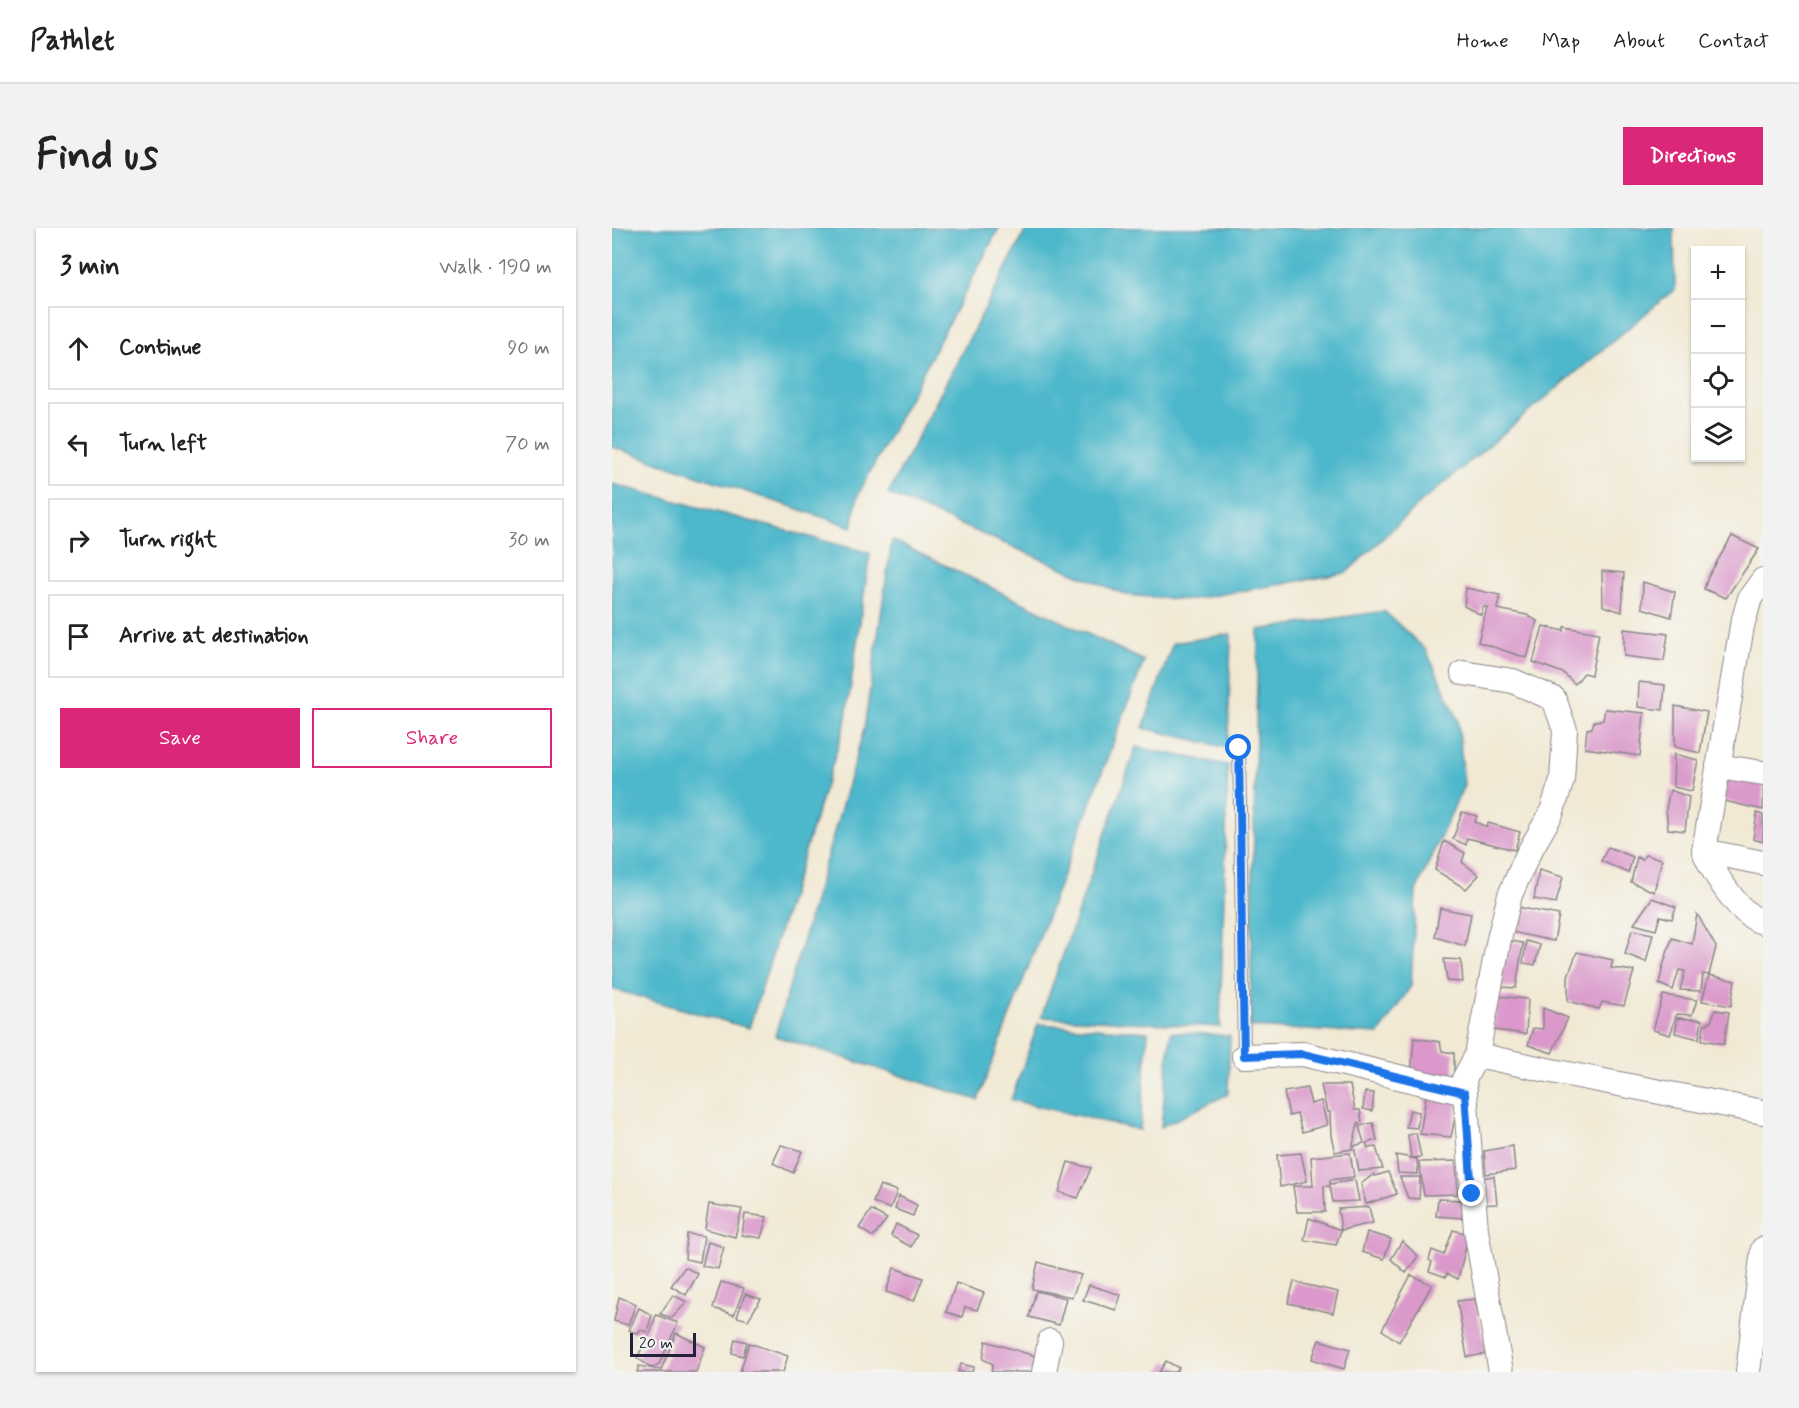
<!DOCTYPE html>
<meta charset="utf-8">
<style>
:root{--surface:#fff;--page:#f2f2f2;--text:#222;--muted:#767676;--line:#e0e0e0;--accent:#db2777}
body{margin:0;font-family:Mynerve,sans-serif;background:var(--page);color:var(--text)}
.controls{position:absolute;right:18px;top:18px;display:grid;overflow:hidden;border-radius:0px;box-shadow:0 2px 4px #0004}
.controls button{width:54px;height:54px;display:grid;place-items:center;padding:0;border:0;border-bottom:2px solid var(--line);background:var(--surface);color:var(--text);font:30px sans-serif}
.scale{position:absolute;left:18px;bottom:15px;width:66px;box-sizing:border-box;padding-left:6px;border:3px solid #22223b;border-top:0;font-size:16px;line-height:21px;white-space:nowrap;color:#22223b;-webkit-text-stroke:4px #f6f6f2;paint-order:stroke}
.stop{position:absolute;width:18px;height:18px;margin:-14px;border:4px solid #1a73e8;border-radius:50%;background:#fff}
.stop.end{background:#1a73e8;border-color:#fff;box-shadow:0 2px 6px #0008}
.list{margin:0;padding:0;list-style:none}
h2{display:flex;justify-content:space-between;align-items:center;height:78px;margin:0;padding:0 24px;font-size:26px}
h2 small{font-size:20px;font-weight:400;color:var(--muted)}
.list li{display:grid;grid-template-columns:39px 1fr auto;gap:18px;align-items:center;box-sizing:border-box;height:84px;margin:0 12px 12px;padding:0 12px;border:2px solid var(--line);border-radius:0px}
.list b{display:block;font-size:22px;white-space:nowrap}
.list em{font-size:20px;font-style:normal;color:var(--muted)}
.actions{display:flex;gap:12px;padding:18px 24px}
.actions a{flex:1;padding:14px 0;border:2px solid var(--accent);border-radius:0px;text-align:center;font-size:21px;color:var(--accent)}
.actions .main{background:var(--accent);color:#fff}
.icon{flex:none;width:33px;height:33px;fill:none;stroke:currentColor;stroke-width:2;stroke-linecap:round;stroke-linejoin:round}
.map{position:relative;flex:none;width:1151px;height:1144px;overflow:hidden;border-radius:0px}
header{display:flex;align-items:center;gap:36px;box-sizing:border-box;height:84px;padding:0 30px;background:var(--surface);border-bottom:2px solid var(--line)}
header strong{font-size:28px}
nav{display:flex;gap:33px;margin-inline-start:auto;font-size:21px}
.intro{display:flex;align-items:center;justify-content:space-between;box-sizing:border-box;height:144px;padding:0 36px}
h1{margin:0;font-size:42px}
.button{padding:15px 27px;border-radius:0px;background:var(--accent);color:#fff;font-size:21px;font-weight:700}
main{display:flex;gap:36px;padding:0 36px}
aside{flex:1;background:var(--surface);border-radius:0px;box-shadow:0 2px 4px #0004}
.map>svg:first-child{display:block}
</style>
<header>
<strong>Pathlet</strong>
<nav><a>Home</a><a>Map</a><a>About</a><a>Contact</a></nav>
</header>
<div class="intro"><h1>Find us</h1><a class="button">Directions</a></div>
<main>
<aside>
<h2>3 min<small>Walk · 190 m</small></h2>
<ul class="list">
<li><svg class="icon" aria-label="ahead" viewBox="0 0 24 24"><path d="M12 20V5M6 11l6-6 6 6"/></svg><div><b>Continue</b></div><em>90 m</em></li>
<li><svg class="icon" aria-label="left" viewBox="0 0 24 24"><path d="M17 20v-9H6M10 6l-5 5 5 5"/></svg><div><b>Turn left</b></div><em>70 m</em></li>
<li><svg class="icon" aria-label="right" viewBox="0 0 24 24"><path d="M7 20v-9h11M14 6l5 5-5 5"/></svg><div><b>Turn right</b></div><em>30 m</em></li>
<li><svg class="icon" aria-label="arrive" viewBox="0 0 24 24"><path d="M6 21V4h12l-3 4 3 4H6"/></svg><div><b>Arrive at destination</b></div></li>
</ul>
<div class="actions"><a class="main">Save</a><a>Share</a></div>
</aside>
<div class="map">
<svg width="1151" height="1144" viewBox="0 0 1151 1144">
<rect width="100%" height="100%" fill="#f6f6f2"/>
<filter id="ink" filterUnits="userSpaceOnUse"><feTurbulence type="fractalNoise" baseFrequency=".0167" numOctaves="2"/><feDisplacementMap in="SourceGraphic" scale="12" xChannelSelector="R" yChannelSelector="G"/><feConvolveMatrix kernelMatrix="1 2 1 2 8 2 1 2 1" color-interpolation-filters="sRGB"/></filter>
<filter id="wash" filterUnits="userSpaceOnUse"><feTurbulence type="fractalNoise" baseFrequency=".008" numOctaves="4" result="noise"/><feDisplacementMap in="SourceGraphic" scale="24" xChannelSelector="R" yChannelSelector="G"/><feGaussianBlur stdDeviation="1.35" result="paint"/><feColorMatrix in="noise" values="0 0 0 0 0 0 0 0 0 0 0 0 0 0 0 0 0 1.4 0 .05"/><feComposite in="paint" operator="in"/></filter>
<g filter="url(#wash)">
<rect width="100%" height="100%" fill="#f1e9d4"/>
<g fill="#4eb8cb" stroke="#386d83" stroke-width="1.5">
<polygon points="0,0 387,0 246,267 240,299 0,219"/>
<polygon points="415,0 1062,0 1063,61 806,277 734,345 576,372 514,367 276,266"/>
<polygon points="0,256 258,325 233,496 137,800 0,761"/>
<polygon points="280,312 532,433 366,872 163,808 252,501"/>
<polygon points="772,383 814,422 846,491 852,557 804,663 799,758 767,806 638,799 646,402"/>
<polygon points="619,406 616,520 531,500 561,415"/>
<polygon points="524,519 616,537 608,799 429,789"/>
<polygon points="426,796 536,804 528,902 399,872"/>
<polygon points="559,804 618,808 616,866 549,899"/>
</g>
<g id="blocks">
<g fill="#da99ca">
<polygon points="1120,308 1147,321 1114,370 1092,361 1096,349"/>
<polygon points="990,343 1012,345 1010,384 991,378"/>
<polygon points="1031,354 1063,364 1059,389 1030,380"/>
<polygon points="854,360 888,367 885,381 915,387 925,393 915,430 866,414 875,379 871,379 869,387 852,378"/>
<polygon points="931,398 952,403 952,399 987,405 979,447 972,445 963,456 951,445 921,434"/>
<polygon points="1012,401 1056,406 1052,433 1012,428"/>
<polygon points="1027,454 1053,457 1051,482 1026,479"/>
<polygon points="1063,478 1095,484 1088,525 1063,519"/>
<polygon points="993,481 1032,485 1028,528 973,520 975,501 980,500 982,493 991,492"/>
<polygon points="1062,526 1086,532 1080,563 1061,559"/>
<polygon points="1118,543 1151,550 1151,582 1108,572"/>
<polygon points="1058,562 1077,569 1073,603 1056,601 1054,580"/>
<polygon points="850,584 865,588 863,594 875,599 876,595 908,604 903,622 855,610 854,617 841,611"/>
<polygon points="1145,585 1151,587 1151,614 1141,611"/>
<polygon points="832,613 853,625 850,634 867,647 854,661 823,642"/>
<polygon points="996,619 1021,629 1016,645 989,633"/>
<polygon points="1033,627 1050,631 1042,664 1019,654 1025,629 1030,632"/>
<polygon points="927,642 951,649 944,675 922,671"/>
<polygon points="1040,670 1064,679 1060,691 1048,688 1044,702 1022,696"/>
<polygon points="905,679 947,687 942,713 899,704"/>
<polygon points="828,680 859,686 853,718 823,709"/>
<polygon points="1085,686 1104,719 1097,747 1091,746 1089,763 1068,762 1073,743 1067,742 1061,762 1047,756 1051,738 1060,710 1080,716"/>
<polygon points="1020,702 1041,706 1034,734 1013,726"/>
<polygon points="893,712 911,715 904,760 888,759"/>
<polygon points="914,713 928,717 923,737 911,735"/>
<polygon points="965,724 1001,732 999,740 1022,743 1012,778 990,774 987,781 956,773 956,748"/>
<polygon points="832,731 849,732 851,754 835,753"/>
<polygon points="1097,747 1123,753 1119,778 1090,773"/>
<polygon points="1051,767 1085,772 1080,787 1065,786 1058,807 1041,802"/>
<polygon points="884,768 916,771 914,806 882,802"/>
<polygon points="931,780 956,790 940,825 916,817 921,800 931,801"/>
<polygon points="1103,782 1117,784 1112,816 1090,812 1092,797 1099,794"/>
<polygon points="1066,790 1090,792 1087,811 1063,805"/>
<polygon points="802,810 828,814 830,823 842,825 842,856 799,846"/>
<polygon points="709,857 738,857 743,882 748,882 750,894 746,895 740,921 723,924 719,908 718,884 715,884"/>
<polygon points="695,860 699,876 709,873 715,897 690,904 685,886 677,888 672,864"/>
<polygon points="753,864 762,865 760,883 751,881"/>
<polygon points="814,868 847,871 839,909 808,906"/>
<polygon points="798,882 807,884 805,900 794,899"/>
<polygon points="761,895 765,912 754,915 756,920 764,919 771,941 747,943 742,918 752,915 747,898"/>
<polygon points="804,905 809,929 799,930 796,907"/>
<polygon points="169,917 190,923 181,945 161,935"/>
<polygon points="901,918 903,942 874,946 872,923"/>
<polygon points="689,925 695,953 668,959 665,927"/>
<polygon points="738,925 742,949 718,952 718,956 743,952 747,973 721,974 718,958 712,958 713,984 685,984 681,958 701,958 699,929"/>
<polygon points="784,927 805,931 806,946 786,945"/>
<polygon points="844,933 846,966 812,967 807,934"/>
<polygon points="456,934 479,940 466,970 447,964"/>
<polygon points="776,944 785,966 754,976 749,956 762,946 763,948"/>
<polygon points="882,948 885,976 863,977 862,951"/>
<polygon points="788,949 808,949 807,971 796,970"/>
<polygon points="268,957 285,963 278,981 261,974"/>
<polygon points="287,968 305,977 301,988 283,981"/>
<polygon points="826,971 850,972 850,990 824,988"/>
<polygon points="97,976 130,981 123,1009 93,1001"/>
<polygon points="757,979 761,995 729,1002 726,981"/>
<polygon points="259,982 275,991 261,1009 247,1000"/>
<polygon points="133,986 155,989 149,1010 130,1007"/>
<polygon points="697,990 729,1002 724,1017 692,1012"/>
<polygon points="284,996 305,1007 299,1019 279,1008"/>
<polygon points="841,1002 857,1006 846,1051 835,1045 834,1049 817,1043 820,1034 817,1032 820,1022 832,1027"/>
<polygon points="755,1004 779,1011 772,1031 750,1024"/>
<polygon points="75,1006 92,1008 88,1034 73,1031"/>
<polygon points="790,1013 806,1028 794,1045 779,1031"/>
<polygon points="96,1014 112,1019 106,1041 90,1038"/>
<polygon points="426,1034 469,1047 460,1069 420,1061"/>
<polygon points="73,1039 86,1046 74,1067 59,1058"/>
<polygon points="282,1040 311,1050 302,1073 274,1064"/>
<polygon points="799,1047 820,1057 787,1114 770,1102"/>
<polygon points="109,1054 132,1060 122,1087 101,1080"/>
<polygon points="682,1054 726,1064 721,1085 676,1075"/>
<polygon points="344,1055 372,1065 365,1082 353,1079 350,1089 334,1084"/>
<polygon points="477,1057 509,1067 504,1082 471,1072"/>
<polygon points="424,1063 454,1070 447,1097 417,1089"/>
<polygon points="133,1066 149,1071 136,1092 125,1089"/>
<polygon points="61,1067 75,1074 60,1090 48,1086"/>
<polygon points="7,1069 24,1076 16,1097 2,1093"/>
<polygon points="863,1071 875,1126 855,1129 845,1073"/>
<polygon points="27,1080 40,1087 35,1104 28,1102 26,1106 17,1102"/>
<polygon points="44,1087 66,1095 47,1136 40,1140 25,1130 39,1103"/>
<polygon points="64,1105 93,1119 84,1144 25,1144 27,1138 49,1142"/>
<polygon points="123,1111 135,1114 131,1128 120,1125"/>
<polygon points="707,1112 738,1121 732,1141 700,1131"/>
<polygon points="374,1113 426,1129 423,1144 379,1144 381,1136 371,1131"/>
<polygon points="137,1115 176,1128 171,1144 128,1144"/>
<polygon points="554,1133 567,1140 564,1144 547,1144"/>
<polygon points="349,1136 362,1139 360,1144 346,1144"/>
</g>
</g>
</g>
<g filter="url(#ink)">
<use href="#blocks" fill-opacity="0" stroke="#8a8688" stroke-width="1.5"/>
<g fill="none" stroke-linecap="round" stroke-linejoin="round">
<g stroke="#8a8688" stroke-width="14">
<polyline id="lane" points="627,520 632,828"/>
</g>
<g stroke="#8a8688" stroke-width="26">
<g id="street">
<path d="M1151,352L1138,370L1130,398L1092,623C1101,644 1128,689 1151,694"/>
<polyline points="851,445 901,453 942,471 953,502 950,552 939,586 916,626 898,667 887,711 865,827 852,851 864,1002 889,1144"/>
<polyline points="1106,538 1151,545"/>
<polyline points="1092,623 1151,635"/>
<polyline points="865,827 935,842 1151,884"/>
<polyline points="632,828 691,826 853,865"/>
<polyline points="432,1144 438,1113"/>
<polyline points="1136,1144 1151,1021"/>
</g>
</g>
<use href="#lane" stroke="#fff" stroke-width="12"/>
<use href="#street" stroke="#fff" stroke-width="24"/>
</g>
</g>
<g fill="none" stroke-linecap="round" stroke-linejoin="round" filter="url(#ink)">
<polyline stroke="#1a73e8" stroke-width="8" points="627,520 632,828 691,826 853,865 860,966"/>
</g>
</svg>
<div class="controls">
<button>+</button>
<button>−</button>
<button><svg class="icon" aria-label="locate" viewBox="0 0 24 24"><circle cx="12" cy="12" r="6"/><path d="M12 2v4M12 18v4M2 12h4M18 12h4"/></svg></button>
<button><svg class="icon" aria-label="layers" viewBox="0 0 24 24"><path d="M12 4l9 5-9 5-9-5zM3 14l9 5 9-5"/></svg></button>
</div>
<div class="scale">20 m</div>
<div class="stop" style="left:627px;top:520px"></div>
<div class="stop end" style="left:860px;top:966px"></div>
</div>
</main>
